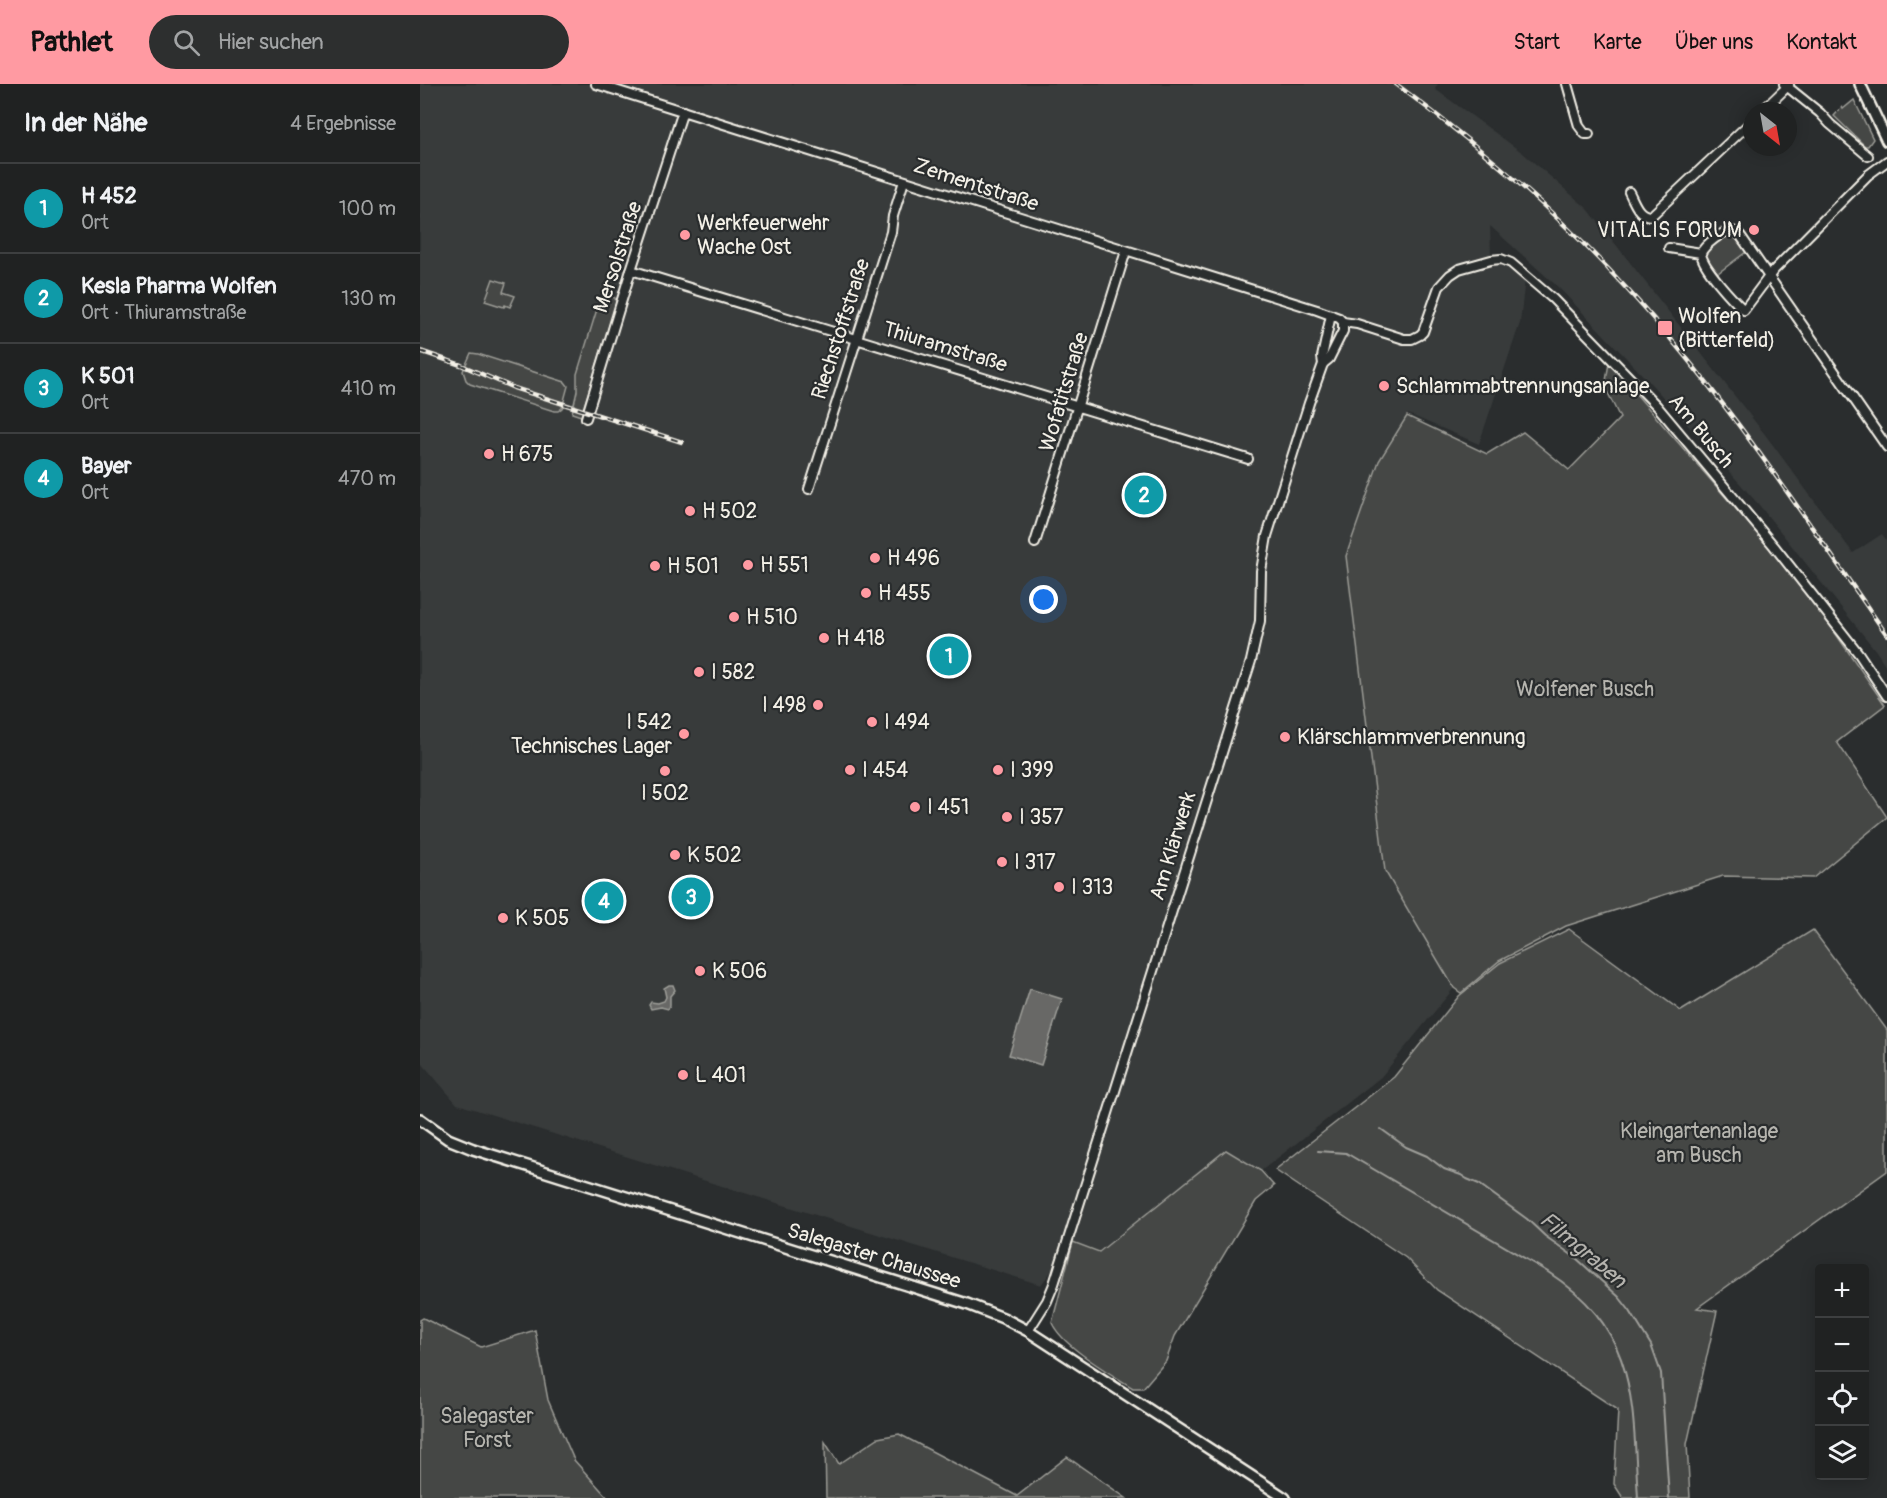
<!DOCTYPE html>
<html lang="de">
<meta charset="utf-8">
<style>
:root{--surface:#202222;--page:#2d2f2f;--text:#f1f3f6;--muted:#a2a4a5;--line:#3d3f40;--accent:#ff9aa2}
body{margin:0;font-family:Pangolin,sans-serif;background:var(--page);color:var(--text)}
.controls{position:absolute;right:18px;bottom:18px;display:grid;overflow:hidden;border-radius:6px;box-shadow:0 3px 15px #0003}
.controls button{width:54px;height:54px;display:grid;place-items:center;padding:0;border:0;border-bottom:2px solid var(--line);background:var(--surface);color:var(--text);font:30px sans-serif}
.compass{position:absolute;left:1323px;top:18px;width:54px;height:54px;border-radius:50%;background:var(--surface);box-shadow:0 3px 15px #0003;rotate:149deg}
.you{position:absolute;left:624px;top:516px;width:21px;height:21px;margin:-15px;border:4px solid #fff;border-radius:50%;background:#1a73e8;box-shadow:0 0 0 9px #1a73e833}
.badge{display:grid;place-items:center;width:39px;height:39px;border-radius:50%;background:var(--accent);color:#fff;font-size:20px;font-weight:700}
.pin{position:absolute;translate:-50% -50%;border:3px solid #fff;box-shadow:0 2px 6px #0006}
.list{margin:0;padding:0;list-style:none}
h2{display:flex;justify-content:space-between;align-items:center;height:78px;margin:0;padding:0 24px;font-size:26px}
h2 small{font-size:20px;font-weight:400;color:var(--muted)}
.list li{display:grid;grid-template-columns:39px 1fr auto;gap:18px;align-items:center;box-sizing:border-box;height:90px;padding:0 24px;border-top:2px solid var(--line)}
.list b{display:block;font-size:22px;white-space:nowrap}
.list p{margin:0;font-size:20px;white-space:nowrap;color:var(--muted)}
.list em{font-size:20px;font-style:normal;color:var(--muted)}
.icon{flex:none;width:33px;height:33px;fill:none;stroke:currentColor;stroke-width:2;stroke-linecap:round;stroke-linejoin:round}
.map{position:relative;flex:none;width:1467px;height:1414px;overflow:hidden}
header{display:flex;align-items:center;gap:36px;box-sizing:border-box;height:84px;padding:0 30px;background:var(--accent);color:#111}
header strong{font-size:28px}
nav{display:flex;gap:33px;margin-inline-start:auto;font-size:21px}
.search{width:420px;height:54px;background:var(--page);display:flex;align-items:center;gap:15px;box-sizing:border-box;padding:0 21px;border-radius:33px;color:var(--muted);font-size:22px}
main{display:flex}
aside{flex:1;background:var(--surface)}
.map>svg:first-child{display:block}
</style>
<header>
<strong>Pathlet</strong>
<div class="search"><svg class="icon" aria-label="search" viewBox="0 0 24 24"><circle cx="10" cy="10" r="6"/><path d="M15 15l6 6"/></svg>Hier suchen</div>
<nav><a>Start</a><a>Karte</a><a>Über uns</a><a>Kontakt</a></nav>
</header>
<main>
<aside>
<h2>In der Nähe<small>4 Ergebnisse</small></h2>
<ul class="list">
<li><span class="badge" style="background:#0f9aa8">1</span><div><b>H 452</b><p>Ort</p></div><em>100 m</em></li>
<li><span class="badge" style="background:#0f9aa8">2</span><div><b>Kesla Pharma Wolfen</b><p>Ort · Thiuramstraße</p></div><em>130 m</em></li>
<li><span class="badge" style="background:#0f9aa8">3</span><div><b>K 501</b><p>Ort</p></div><em>410 m</em></li>
<li><span class="badge" style="background:#0f9aa8">4</span><div><b>Bayer</b><p>Ort</p></div><em>470 m</em></li>
</ul>
</aside>
<div class="map">
<svg width="1467" height="1414" viewBox="0 0 1467 1414">
<rect width="100%" height="100%" fill="#2a2d2e"/>
<filter id="ink" filterUnits="userSpaceOnUse"><feTurbulence type="fractalNoise" baseFrequency=".0167" numOctaves="2"/><feDisplacementMap in="SourceGraphic" scale="12" xChannelSelector="R" yChannelSelector="G"/><feConvolveMatrix kernelMatrix="1 2 1 2 8 2 1 2 1" color-interpolation-filters="sRGB"/></filter>
<g filter="url(#ink)">
<polygon fill="#373a3a" points="0,0 1018,0 1015,5 1103,69 1168,125 1347,353 1433,469 1462,450 1467,457 1467,584 1456,567 1339,421 1232,301 1139,204 1070,142 1071,169 1083,171 1106,186 1100,239 1059,360 988,330 959,377 956,386 965,787 1034,904 961,993 841,1087 806,1066 678,1168 653,1158 621,1201 37,1020 0,977"/>
<g fill="#444645" stroke="#9c9c96" stroke-width="1.5">
<polygon points="1434,16 1453,55 1448,62 1445,62 1414,32 1422,23 1423,25"/>
<polygon points="1308,151 1315,153 1326,168 1298,189 1286,174 1287,167"/>
<polygon points="73,195 86,199 83,208 95,212 90,223 85,221 84,223 65,217"/>
<polygon points="185,210 195,214 196,219 161,332 152,329 157,307 157,290 181,212"/>
<polygon points="51,269 58,270 145,298 148,302 142,324 138,327 134,327 50,300 46,296 43,287"/>
<polygon points="1189,279 1382,501 1465,621 1417,658 1467,733 1393,794 1303,792 1146,842 1079,877 1041,909 1034,904 965,787 926,472 959,377 987,332 1067,370 1103,348 1149,386 1200,334 1185,303"/>
<polygon points="1149,845 1261,927 1393,846 1467,946 1467,1087 1277,1224 1297,1227 1267,1360 1270,1414 1203,1414 1194,1400 1198,1326 1017,1206 986,1174 855,1086 974,993 1039,912 1080,879"/>
<path d="M806,1066L841,1087L854,1102L836,1117L755,1252L746,1277L723,1304H713C690,1289 643,1263 632,1239L653,1158L679,1168Z"/>
<polygon points="3,1234 61,1263 115,1246 128,1316 154,1376 188,1414 0,1414 0,1236"/>
<polygon points="479,1350 597,1412 647,1373 706,1414 406,1414 405,1358 419,1380 458,1354"/>
</g>
<g fill="#676866" stroke="#9f9f9a" stroke-width="1.5">
<polygon points="249,901 253,901 255,906 250,912 250,922 248,925 241,923 231,925 229,921 231,918 238,919 244,917 246,913 244,904"/>
<polygon points="610,905 642,915 621,981 589,971"/>
</g>
<g fill="none" stroke-linecap="round" stroke-linejoin="round">
<g stroke="#9f9f9a" stroke-width="2">
<polyline points="961,1045 986,1063 1007,1072 1024,1085 1041,1091 1047,1095 1059,1100 1107,1135 1125,1152 1156,1174 1199,1213 1210,1227 1231,1261 1241,1289 1249,1414"/>
<path d="M898,1067L926,1069L1128,1188C1219,1247 1212,1318 1218,1414"/>
</g>
<g stroke="#f4f1e8" stroke-width="12">
<g id="minor">
<polyline points="176,0 897,226 919,234 923,238 937,240 984,255 992,255 1000,251 1003,248 1019,203 1030,191 1039,185 1071,176 1081,175 1091,179 1133,215 1237,322 1354,462 1439,570 1467,612"/>
<polyline points="1147,0 1159,42 1165,50 1169,50"/>
<polyline points="1364,0 1400,29 1410,40 1448,72"/>
<polyline points="1342,27 1369,1"/>
<path d="M1209,108C1215,119 1218,132 1231,132L1332,37"/>
<path d="M1249,164L1281,169C1282,183 1313,216 1324,226L1353,187L1448,91L1467,77"/>
<path d="M1281,169C1284,162 1302,147 1310,147C1315,147 1316,148 1320,151L1467,363"/>
<polyline points="211,186 828,375"/>
<polyline points="903,280 902,273 911,231"/>
<polyline points="166,334 211,186 263,27"/>
<polyline points="389,405 471,148 473,132 484,97"/>
<polyline points="615,459 706,167"/>
<polyline points="608,1247 627,1217 634,1200 831,577 840,537 841,487 847,452 889,319 903,280 909,275 923,247 923,238"/>
</g>
</g>
<g stroke="#f4f1e8" stroke-width="14">
<g id="major">
<polyline points="1440,0 1467,57"/>
<polyline points="0,1035 28,1055 53,1065 547,1220 583,1234 608,1247 865,1414"/>
</g>
</g>
<use href="#minor" stroke="#2a2d2e" stroke-width="8"/>
<use href="#major" stroke="#2a2d2e" stroke-width="9"/>
<g stroke="#f4f1e8" stroke-width="4.5">
<g id="rail">
<path d="M976,0C1058,61 1137,128 1206,204C1304,310 1384,433 1467,551"/>
<polyline points="0,267 41,281 94,304 262,358"/>
</g>
</g>
<use href="#rail" stroke="#2a2d2e" stroke-width="2" stroke-dasharray="7" stroke-linecap="butt"/>
</g>
</g>
<g fill="#ff9aa2" stroke="#2a2d2e" stroke-width="2">
<circle cx="1334" cy="146" r="6"/>
<circle cx="265" cy="151" r="6"/>
<rect x="1237" y="236" width="16" height="16" rx="3"/>
<circle cx="964" cy="302" r="6"/>
<circle cx="69" cy="370" r="6"/>
<circle cx="270" cy="427" r="6"/>
<circle cx="455" cy="474" r="6"/>
<circle cx="328" cy="481" r="6"/>
<circle cx="235" cy="482" r="6"/>
<circle cx="446" cy="509" r="6"/>
<circle cx="314" cy="533" r="6"/>
<circle cx="404" cy="554" r="6"/>
<circle cx="279" cy="588" r="6"/>
<circle cx="398" cy="621" r="6"/>
<circle cx="452" cy="638" r="6"/>
<circle cx="264" cy="650" r="6"/>
<circle cx="865" cy="653" r="6"/>
<circle cx="430" cy="686" r="6"/>
<circle cx="578" cy="686" r="6"/>
<circle cx="245" cy="687" r="6"/>
<circle cx="495" cy="723" r="6"/>
<circle cx="587" cy="733" r="6"/>
<circle cx="255" cy="771" r="6"/>
<circle cx="582" cy="778" r="6"/>
<circle cx="639" cy="803" r="6"/>
<circle cx="83" cy="834" r="6"/>
<circle cx="280" cy="887" r="6"/>
<circle cx="263" cy="991" r="6"/>
</g>
<g text-anchor="middle" dominant-baseline="central" stroke-width="4.5" stroke-linejoin="round" paint-order="stroke">
<g font-size="21" fill="#f4f1e8" stroke="#2a2d2e">
<text transform="translate(556 101) rotate(18)">Zementstraße</text>
<text transform="translate(198 173) rotate(-72)">Mersolstraße</text>
<text transform="translate(421 245) rotate(-72)">Riechstoffstraße</text>
<text transform="translate(525 263) rotate(17)">Thiuramstraße</text>
<text transform="translate(644 308) rotate(-73)">Wofatitstraße</text>
<text transform="translate(1281 347) rotate(50)">Am Busch</text>
<text transform="translate(753 762) rotate(-73)">Am Klärwerk</text>
<text transform="translate(454 1172) rotate(17)">Salegaster Chaussee</text>
</g>
<g font-size="21" fill="#f4f1e8" stroke="#2a2d2e" text-anchor="start">
<text x="277" y="139">Werkfeuerwehr<tspan x="277" dy="24">Wache Ost</tspan></text>
<text x="1322" y="146" text-anchor="end">VITALIS FORUM</text>
<text x="1258" y="232">Wolfen<tspan x="1258" dy="24">(Bitterfeld)</tspan></text>
<text x="976" y="302">Schlammabtrennungsanlage</text>
<text x="81" y="370">H 675</text>
<text x="282" y="427">H 502</text>
<text x="467" y="474">H 496</text>
<text x="340" y="481">H 551</text>
<text x="247" y="482">H 501</text>
<text x="458" y="509">H 455</text>
<text x="326" y="533">H 510</text>
<text x="416" y="554">H 418</text>
<text x="291" y="588">I 582</text>
<text x="386" y="621" text-anchor="end">I 498</text>
<text x="252" y="638" text-anchor="end">I 542<tspan x="252" dy="24">Technisches Lager</tspan></text>
<text x="464" y="638">I 494</text>
<text x="877" y="653">Klärschlammverbrennung</text>
<text x="442" y="686">I 454</text>
<text x="590" y="686">I 399</text>
<text x="245" y="709" text-anchor="middle">I 502</text>
<text x="507" y="723">I 451</text>
<text x="599" y="733">I 357</text>
<text x="267" y="771">K 502</text>
<text x="594" y="778">I 317</text>
<text x="651" y="803">I 313</text>
<text x="95" y="834">K 505</text>
<text x="292" y="887">K 506</text>
<text x="275" y="991">L 401</text>
</g>
<g font-size="21" fill="#b6b5af" stroke="#2a2d2e">
<text x="1165" y="605">Wolfener Busch</text>
<text x="1279" y="1047">Kleingartenanlage<tspan x="1279" dy="24">am Busch</tspan></text>
<text x="67" y="1332">Salegaster<tspan x="67" dy="24">Forst</tspan></text>
</g>
<g font-size="22" font-style="italic" fill="#b5b3ae" stroke="#2a2d2e">
<text transform="translate(1163 1166) rotate(40)">Filmgraben</text>
</g>
</g>
</svg>
<div class="controls">
<button>+</button>
<button>−</button>
<button><svg class="icon" aria-label="locate" viewBox="0 0 24 24"><circle cx="12" cy="12" r="6"/><path d="M12 2v4M12 18v4M2 12h4M18 12h4"/></svg></button>
<button><svg class="icon" aria-label="layers" viewBox="0 0 24 24"><path d="M12 4l9 5-9 5-9-5zM3 14l9 5 9-5"/></svg></button>
</div>
<svg class="compass" viewBox="-18 -18 36 36"><path d="M0-13l5 13h-10z" fill="#e53935"/><path d="M0 13l5-13h-10z" fill="#a2a4a5"/></svg>
<div class="you"></div>
<div class="pin badge" style="left:529px;top:572px;background:#0f9aa8">1</div>
<div class="pin badge" style="left:724px;top:411px;background:#0f9aa8">2</div>
<div class="pin badge" style="left:271px;top:813px;background:#0f9aa8">3</div>
<div class="pin badge" style="left:184px;top:817px;background:#0f9aa8">4</div>
</div>
</main>
